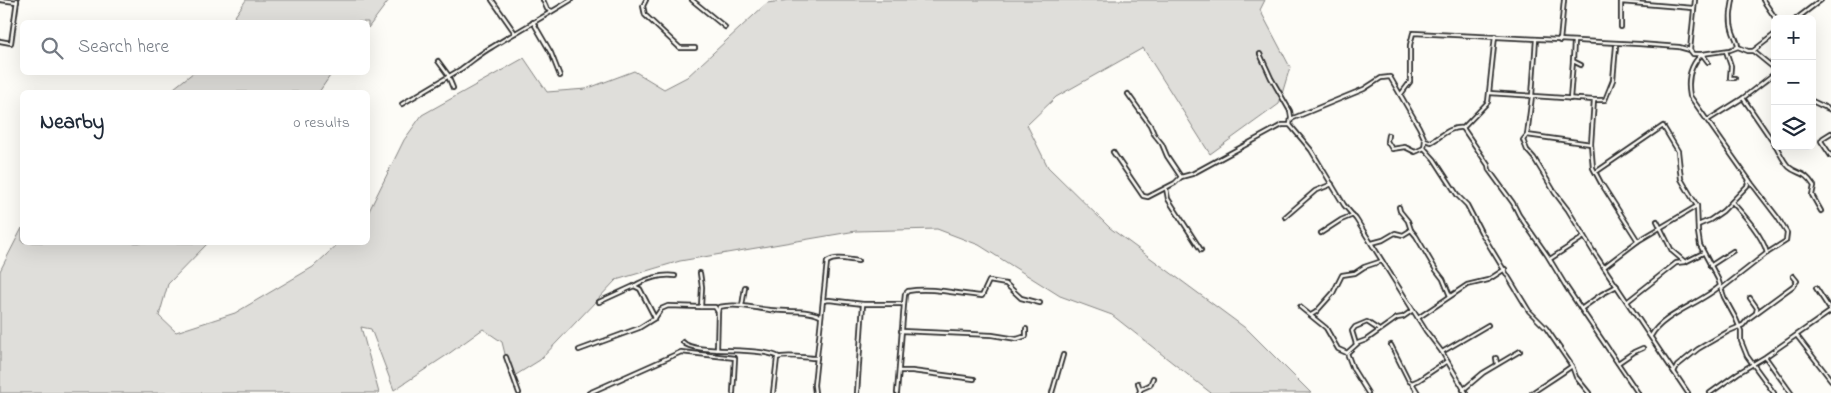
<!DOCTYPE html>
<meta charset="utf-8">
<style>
:root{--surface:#fff;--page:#f2f2f3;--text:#1f2937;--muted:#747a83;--line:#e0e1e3}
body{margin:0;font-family:"Indie Flower",sans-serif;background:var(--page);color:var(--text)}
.controls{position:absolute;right:15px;top:15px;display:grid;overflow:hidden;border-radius:8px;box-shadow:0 5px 20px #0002}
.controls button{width:45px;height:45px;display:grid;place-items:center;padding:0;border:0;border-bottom:1px solid var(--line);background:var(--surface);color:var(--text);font:25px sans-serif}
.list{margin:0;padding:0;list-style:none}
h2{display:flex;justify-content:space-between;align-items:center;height:65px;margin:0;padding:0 20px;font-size:21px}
h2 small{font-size:16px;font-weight:400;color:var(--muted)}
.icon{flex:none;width:28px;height:28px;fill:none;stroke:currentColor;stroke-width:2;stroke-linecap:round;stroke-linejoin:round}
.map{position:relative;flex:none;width:1831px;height:393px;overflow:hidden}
.search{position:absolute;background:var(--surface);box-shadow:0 5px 20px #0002;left:20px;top:20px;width:350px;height:55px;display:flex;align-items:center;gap:12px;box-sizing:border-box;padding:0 18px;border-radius:8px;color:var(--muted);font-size:19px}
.panel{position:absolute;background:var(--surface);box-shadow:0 5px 20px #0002;left:20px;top:90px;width:350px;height:155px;border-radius:8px}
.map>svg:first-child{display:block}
</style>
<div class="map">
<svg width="1831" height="393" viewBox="0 0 1831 393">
<rect width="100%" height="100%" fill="#fdfcf7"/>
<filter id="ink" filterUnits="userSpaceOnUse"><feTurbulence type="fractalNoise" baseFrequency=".02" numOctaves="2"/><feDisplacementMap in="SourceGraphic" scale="10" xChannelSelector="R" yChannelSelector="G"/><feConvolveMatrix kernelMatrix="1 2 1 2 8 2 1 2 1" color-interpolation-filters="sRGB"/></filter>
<g filter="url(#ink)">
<g fill="#dfdeda" stroke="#858482">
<polygon points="246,0 389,0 368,28 368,22 231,22"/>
<polygon points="789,0 1265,0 1260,10 1290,67 1279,104 1210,154 1143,48 1056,97 1027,125 1048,167 1110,228 1248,330 1311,393 1211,393 1112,315 1060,296 979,245 937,229 856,231 680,261 616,280 540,360 511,378 502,342 483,329 447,355 394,390 371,329 361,327 379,393 0,393 0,271 22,228 22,242 208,243 168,284 159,316 176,332 235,313 313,267 339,243 368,242 368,213 404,140 422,115 524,58 547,92 586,89 634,71 664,89 687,77 767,3"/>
<polygon points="194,72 332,72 332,73 319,92 169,92"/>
</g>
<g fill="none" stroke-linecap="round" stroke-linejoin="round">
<g stroke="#2b2b2b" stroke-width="6">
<g id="street">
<polyline points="0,0 17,2"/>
<polyline points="492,0 515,33"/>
<polyline points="543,0 547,9 552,11"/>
<polyline points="646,0 643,6 645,15 680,48 695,48"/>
<polyline points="692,0 725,27"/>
<path d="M1733,0C1731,11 1729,21 1733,32C1735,38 1738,41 1738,47"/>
<polyline points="1763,0 1776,19"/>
<polyline points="1796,19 1821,0"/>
<polyline points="533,22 551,53 560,76"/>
<polyline points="1621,27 1621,2 1693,8"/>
<polyline points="1536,39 1532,96 1527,135 1591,144 1527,135 1523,140 1527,150 1534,158 1555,193 1568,210 1593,251 1688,393"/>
<polyline points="0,41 11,43 17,0"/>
<polyline points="1560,41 1564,0"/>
<polyline points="1574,41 1573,61 1581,65"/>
<polyline points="1690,50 1695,0"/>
<polyline points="1726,51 1731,66 1730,78 1735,78"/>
<polyline points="1753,51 1775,34"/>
<polyline points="1260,54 1271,78 1290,111 1291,117 1290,125 1311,150 1344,205 1356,219 1426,331 1442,352 1466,393"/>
<polyline points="438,61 449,76"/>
<polyline points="1708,62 1702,54 1730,50 1738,47 1748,51 1753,51 1775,69"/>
<polyline points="448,76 453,88"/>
<polyline points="1489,93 1594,100 1591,144 1593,168 1601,183 1638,241 1604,267"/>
<polyline points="1128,94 1150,125 1154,134 1162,144 1167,156 1181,177"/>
<path d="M1401,94L1410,82V45L1413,33L1639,44L1679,47L1690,50L1693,54H1702C1690,65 1687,80 1690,96L1752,184L1778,218L1787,233L1786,241L1767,253L1721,289"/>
<polyline points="1743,98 1775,145"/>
<polyline points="1570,99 1573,61"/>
<polyline points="1594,100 1605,100 1613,80 1616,46"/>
<polyline points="1812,101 1831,110"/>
<path d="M402,104C422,92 441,81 461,69C471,62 481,53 492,47C518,31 545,16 571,0"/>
<polyline points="1291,119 1364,89 1381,78 1390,77 1419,127 1425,140 1424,148 1434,159 1458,196 1467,205 1481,232 1529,311 1546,328 1572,366 1576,377 1589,393"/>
<polyline points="1708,120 1743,98 1775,73"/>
<polyline points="1463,128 1488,165 1489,170 1513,203 1519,215 1547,255 1567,288 1638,393"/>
<polyline points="1831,133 1823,138 1821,141 1831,156"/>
<polyline points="1388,135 1387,141 1392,149 1405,147 1415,152 1424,148"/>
<path d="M1425,140L1431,142C1441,137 1450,126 1463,128L1488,102L1495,36"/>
<path d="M1776,146C1780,153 1783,161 1789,167C1798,175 1804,170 1814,186L1812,195L1821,211"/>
<polyline points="1113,152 1143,196 1148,197 1175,183 1181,177 1192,174 1282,125 1290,125"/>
<polyline points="1596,172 1663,126 1678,151 1681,179 1697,206 1698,232 1700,245 1718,279 1724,297 1736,319 1741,331 1741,341 1747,356 1774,393"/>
<polyline points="1166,188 1168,199 1201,250"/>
<path d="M1732,202C1745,216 1762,235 1767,253"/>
<polyline points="1399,207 1400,211 1408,221 1411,230 1416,236 1436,270 1443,279 1450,296"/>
<polyline points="1285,217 1315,191 1332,184"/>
<polyline points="1657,221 1672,251 1685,262"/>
<polyline points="1698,225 1710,220 1723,211 1747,186 1749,180"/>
<polyline points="1321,233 1341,220 1353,215"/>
<polyline points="1638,241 1697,206"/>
<polyline points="1372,243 1383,240 1395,233 1403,235 1411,230"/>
<polyline points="1550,259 1584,237"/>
<polyline points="1710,266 1733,251"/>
<polyline points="700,273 702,287 701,307 715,307 718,312"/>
<path d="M634,286C645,279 662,274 675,276"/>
<polyline points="1816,288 1831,311"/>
<polyline points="1750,298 1757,308 1756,313"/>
<polyline points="823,301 829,300 863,304 904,304"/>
<polyline points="1628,301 1676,263 1685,262 1703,253"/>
<polyline points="599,302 634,286 640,289 655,318"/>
<polyline points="742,306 745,287"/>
<polyline points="1300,307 1326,328 1338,349 1347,353 1353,369 1368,393"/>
<polyline points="1581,309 1602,294 1617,286"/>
<polyline points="1311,315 1316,312 1333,293 1342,275 1355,273 1364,267 1382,261"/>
<polyline points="1418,318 1467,285 1488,280 1505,269"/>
<polyline points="901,331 992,335 1017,339 1026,336 1026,329"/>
<path d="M1651,336C1662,315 1701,303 1720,286"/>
<polyline points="1797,336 1831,380"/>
<path d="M683,342C694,355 760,346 779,357"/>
<polyline points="1356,344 1352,331 1355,327 1367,322 1379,330"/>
<polyline points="1391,345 1409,381 1412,383 1418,393"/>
<polyline points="579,350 639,328 655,318 661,309 668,306 701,307"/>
<path d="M717,350L718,312L719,307C737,303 753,308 770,310C786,312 806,309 820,316"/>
<polyline points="1442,352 1488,325"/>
<polyline points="1347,353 1358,343 1366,340 1397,318 1403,317 1413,310"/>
<polyline points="506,357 519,393"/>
<polyline points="1496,358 1497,364"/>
<polyline points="1766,358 1791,393"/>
<polyline points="1618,363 1634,352 1643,348"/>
<polyline points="899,371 912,371 974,379"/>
<polyline points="1674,372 1677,366 1698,349 1729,331 1743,325 1748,319 1793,286 1797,281 1793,276"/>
<polyline points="1138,383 1140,390"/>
<polyline points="1412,383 1419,380 1447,361"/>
<polyline points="1463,390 1483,373 1520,351"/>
<polyline points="589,393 681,352 735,358 733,393"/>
<path d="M773,393L777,358C786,354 805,358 817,358"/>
<path d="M815,393L814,385L827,262C836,256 848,260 858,261"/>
<polyline points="857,393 863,304"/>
<path d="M897,393L904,304L905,294L908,291C932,287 957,294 982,296L989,281L1006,284L1021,298L1040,303"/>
<polyline points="1052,393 1063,355"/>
<polyline points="1139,393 1141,389 1150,385 1153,378"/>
<path d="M1532,393C1545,384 1558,376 1572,366"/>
<polyline points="1710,393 1738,373 1765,357 1831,311"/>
</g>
</g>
<use href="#street" stroke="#fdfcf7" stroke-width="2.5"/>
</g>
</g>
</svg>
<div class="controls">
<button>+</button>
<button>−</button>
<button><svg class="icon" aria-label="layers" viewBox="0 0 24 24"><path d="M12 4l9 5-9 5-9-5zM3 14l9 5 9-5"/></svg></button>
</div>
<div class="search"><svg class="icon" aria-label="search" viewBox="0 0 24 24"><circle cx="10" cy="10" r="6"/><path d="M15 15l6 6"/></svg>Search here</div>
<section class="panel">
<h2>Nearby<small>0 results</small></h2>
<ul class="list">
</ul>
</section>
</div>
